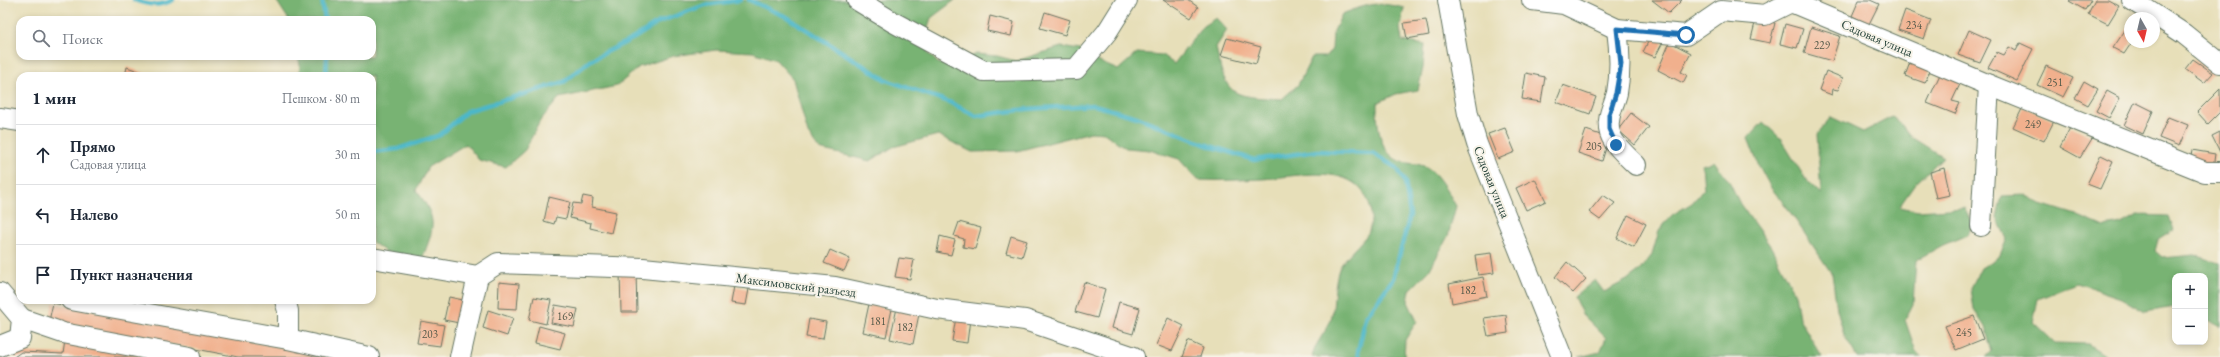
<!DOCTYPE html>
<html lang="ru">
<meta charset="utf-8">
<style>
:root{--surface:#fff;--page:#f2f2f3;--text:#1f2937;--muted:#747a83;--line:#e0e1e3}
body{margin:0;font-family:"EB Garamond",serif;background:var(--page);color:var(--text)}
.controls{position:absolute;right:12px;bottom:12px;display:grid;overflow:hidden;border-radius:8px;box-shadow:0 2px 6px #0003}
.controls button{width:36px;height:36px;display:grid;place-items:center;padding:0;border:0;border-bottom:1px solid var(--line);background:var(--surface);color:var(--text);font:20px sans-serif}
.compass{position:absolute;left:2124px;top:12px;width:36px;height:36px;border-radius:50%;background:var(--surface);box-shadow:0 2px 6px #0003;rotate:172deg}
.stop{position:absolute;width:12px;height:12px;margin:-9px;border:3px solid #1f6fb2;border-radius:50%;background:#fff}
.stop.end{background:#1f6fb2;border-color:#fff;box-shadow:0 1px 4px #0008}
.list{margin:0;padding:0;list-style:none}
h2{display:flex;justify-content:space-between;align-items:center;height:52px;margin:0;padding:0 16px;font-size:17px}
h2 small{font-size:13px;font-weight:400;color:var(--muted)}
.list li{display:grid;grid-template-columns:26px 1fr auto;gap:12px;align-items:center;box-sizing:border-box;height:60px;padding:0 16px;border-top:1px solid var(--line)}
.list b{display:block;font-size:15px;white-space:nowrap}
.list p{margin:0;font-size:13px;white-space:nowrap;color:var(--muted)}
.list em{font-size:13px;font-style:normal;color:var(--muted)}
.icon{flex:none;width:22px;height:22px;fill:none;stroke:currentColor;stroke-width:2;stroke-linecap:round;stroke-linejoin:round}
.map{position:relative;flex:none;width:2220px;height:357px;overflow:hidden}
.search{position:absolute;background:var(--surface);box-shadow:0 2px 6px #0003;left:16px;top:16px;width:360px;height:44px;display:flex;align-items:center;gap:10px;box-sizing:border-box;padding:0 14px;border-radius:12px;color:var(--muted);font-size:15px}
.panel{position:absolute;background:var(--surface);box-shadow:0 2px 6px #0003;left:16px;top:72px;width:360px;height:232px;border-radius:12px}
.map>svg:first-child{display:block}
</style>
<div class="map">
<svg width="2220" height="357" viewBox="0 0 2220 357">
<rect width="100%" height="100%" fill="#f7f3e8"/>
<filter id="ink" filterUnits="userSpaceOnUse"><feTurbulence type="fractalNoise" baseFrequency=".025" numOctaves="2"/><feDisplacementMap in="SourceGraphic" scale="8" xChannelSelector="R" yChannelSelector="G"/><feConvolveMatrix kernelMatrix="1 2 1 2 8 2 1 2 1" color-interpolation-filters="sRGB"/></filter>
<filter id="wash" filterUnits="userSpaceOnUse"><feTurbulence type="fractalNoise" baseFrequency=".012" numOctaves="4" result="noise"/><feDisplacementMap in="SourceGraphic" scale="16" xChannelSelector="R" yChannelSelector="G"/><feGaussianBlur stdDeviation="0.9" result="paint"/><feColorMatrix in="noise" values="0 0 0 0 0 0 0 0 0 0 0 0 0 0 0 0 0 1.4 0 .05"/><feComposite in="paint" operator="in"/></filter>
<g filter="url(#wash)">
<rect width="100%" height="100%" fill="#e7dfb9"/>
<g fill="#78b373" stroke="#4c7854">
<path d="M276,0H955L931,18L927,30L928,53L938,63L953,67L976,54L997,56L1016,61L1061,47L1086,51L1097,61L1118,70L1137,53L1162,55L1174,64L1203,26L1216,18L1227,30L1216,47C1226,99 1233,96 1282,99L1298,85L1312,57H1326L1332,49L1333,33L1342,14C1369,4 1375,1 1404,8L1400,28L1402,41L1425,45L1423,68L1418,90L1396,94L1377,103C1377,123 1378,151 1399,161C1406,164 1416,163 1424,166C1437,171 1449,194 1456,206L1448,236L1429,271L1410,290L1408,302L1417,321L1405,340L1404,357H1312C1315,343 1324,335 1330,322C1335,310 1333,285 1339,269C1344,257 1367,238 1369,231C1372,222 1372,210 1368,201C1352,161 1295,177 1262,179C1240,180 1219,181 1198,180L1179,159L1150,150L1126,148L1104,133L1091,132L1017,151L972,152L938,135L893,147L870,161L819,149L808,134L793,79L776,60L753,52L716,50L673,56L639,67L617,86L559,98L540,121L525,150L506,167L479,160L466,144L428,167L416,190C438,219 435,226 422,259L386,252L372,242V76H299L300,65L298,56H372V20H289Z"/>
<polygon points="1831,117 1863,132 1892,117 1900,123 1911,137 1943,157 1915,184 1899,207 1918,211 1964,208 1972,223 1967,235 1943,245 1916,260 1913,304 1905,320 1916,352 1922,357 1857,357 1844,335 1837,309 1832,274 1786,206 1771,188 1758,164 1748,138 1763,122 1781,139 1806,180 1821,194 1817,134"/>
<polygon points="1714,161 1730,183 1740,204 1771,247 1795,294 1799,318 1822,357 1579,357 1600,352 1606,338 1582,314 1574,297 1595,280 1604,292 1627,280 1640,270 1652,255 1659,231 1672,215 1692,203 1704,189 1702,165"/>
<polygon points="2025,195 2041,204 2076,215 2104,227 2122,224 2138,215 2169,216 2174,230 2158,240 2155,251 2163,258 2194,255 2220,263 2220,327 2205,319 2205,276 2175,276 2175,307 2145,312 2121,298 2077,283 2038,299 2033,322 2055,343 2088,344 2108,357 1986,357 1992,351 1985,327 1974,310 1971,288 1981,268 1999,257 2007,239 1997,218 2002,196"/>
</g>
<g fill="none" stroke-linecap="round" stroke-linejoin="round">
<g stroke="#4cb7c9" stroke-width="4.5">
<path d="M134,0C148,5 159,7 173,0"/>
<polyline points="322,0 325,20"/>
<polyline points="749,0 787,17 886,80 949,102 976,116 1027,109 1094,105 1137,117 1204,144 1254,160 1317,151 1372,153 1397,168 1405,182 1410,215 1393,279 1366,317 1358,351 1359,357"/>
<polyline points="326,76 327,56"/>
<polyline points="372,152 398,149 440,135 467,111 564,82 591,60 634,38 659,22 705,5 741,0"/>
</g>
</g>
<g id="blocks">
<g fill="#f1b08d">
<polygon points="1163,0 1188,0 1198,7 1191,18"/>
<polygon points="1652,0 1682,0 1669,13"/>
<polygon points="1859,0 1870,0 1879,4 1869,24 1852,16"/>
<polygon points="2070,0 2091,0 2085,10 2069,1"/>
<polygon points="2095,0 2108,0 2119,6 2108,24 2088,14"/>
<polygon points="1905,10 1931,20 1924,39 1898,30"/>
<polygon points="1045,12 1070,20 1065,35 1040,28"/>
<polygon points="990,16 1014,22 1011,36 987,31"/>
<polygon points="1756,19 1775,23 1770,43 1751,39"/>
<polygon points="1426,20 1429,35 1407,39 1404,23"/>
<polygon points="2130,23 2130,42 2132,42 2124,54 2113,48"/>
<polygon points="1785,24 1803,29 1797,48 1780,44"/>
<polygon points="1811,27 1840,36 1832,61 1804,53"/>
<polygon points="1969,30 1991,40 1980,63 1958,55"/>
<polygon points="1651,36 1663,42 1655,57 1643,52"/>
<polygon points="1227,38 1261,47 1256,64 1221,55"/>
<polygon points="1670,42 1691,53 1681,72 1687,75 1683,83 1658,70"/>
<polygon points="2020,43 2033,49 2017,81 1988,68 1997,52 2004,55 2009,47 2016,51"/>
<polygon points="1912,57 1932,65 1925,83 1905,76"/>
<polygon points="2193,59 2213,73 2204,83 2185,69"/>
<polygon points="2046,66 2073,78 2063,97 2037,85"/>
<polygon points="127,67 152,76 125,76"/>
<polygon points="1942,70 1963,78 1952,101 1960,103 1955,114 1927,103"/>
<polygon points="1826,71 1843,78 1838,90 1833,89 1832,95 1819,90"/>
<polygon points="1526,73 1545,77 1541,102 1522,99"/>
<polygon points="2084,81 2098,89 2088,105 2075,98"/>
<polygon points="1563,85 1596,97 1590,114 1556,102"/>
<polygon points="2220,89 2220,112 2208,124 2197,112"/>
<polygon points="2107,91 2120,98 2109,118 2096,111"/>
<polygon points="2135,102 2153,111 2143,134 2124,125"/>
<polygon points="2023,107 2054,121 2044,141 2013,127"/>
<polygon points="1631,113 1649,127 1635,145 1618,130"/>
<polygon points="2168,117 2188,125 2179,146 2159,138"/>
<polygon points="2071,126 2093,137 2080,158 2060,147"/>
<polygon points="1505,128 1515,152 1498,159 1488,134"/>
<polygon points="1586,130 1609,138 1602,161 1578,153"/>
<polygon points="2220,132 2220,152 2212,136"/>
<polygon points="2192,150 2215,154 2213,168 2190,164"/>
<polygon points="2101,155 2113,161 2100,189 2087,184"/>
<polygon points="1944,168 1950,195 1936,198 1930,172"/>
<polygon points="1535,179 1546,201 1526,210 1516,188"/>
<polygon points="1603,195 1615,203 1600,220 1589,212"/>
<polygon points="583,196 593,198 592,207 616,212 611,233 590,228 591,223 570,218 573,203 581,204"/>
<polygon points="549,197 570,202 566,219 556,217 554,224 544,221"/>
<polygon points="1628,215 1646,224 1634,247 1617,238"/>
<polygon points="959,222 981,228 975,249 963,247 964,239 954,236"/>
<polygon points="940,236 955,240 951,255 937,252"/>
<polygon points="1011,236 1027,241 1022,257 1006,253"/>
<polygon points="830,250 850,259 844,271 824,263"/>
<polygon points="1491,253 1494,273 1478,275 1475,255"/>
<polygon points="899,258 914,260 910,279 895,277"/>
<polygon points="1567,262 1586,279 1573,293 1555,277"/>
<polygon points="620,272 636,272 637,312 621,312"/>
<polygon points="1483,277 1487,296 1452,303 1449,284"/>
<polygon points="499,282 519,284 517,309 498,308"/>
<polygon points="1084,282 1105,289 1097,318 1075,312"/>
<polygon points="734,286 749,289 746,305 731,303"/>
<polygon points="449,297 463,300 459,323 444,320"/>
<polygon points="534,297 551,300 546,324 529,320"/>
<polygon points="1119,302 1140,308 1133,334 1112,328"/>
<polygon points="53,303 327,356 327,357 238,357 49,321"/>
<polygon points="869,304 892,309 886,337 863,332"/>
<polygon points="555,305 578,309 574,327 551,323"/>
<polygon points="897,308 919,314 913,344 890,339"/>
<polygon points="488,310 513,318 507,336 483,328"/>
<polygon points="1506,315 1508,333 1488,336 1484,318"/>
<polygon points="1974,316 1983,339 1956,350 1945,326"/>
<polygon points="956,317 970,319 967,343 952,341"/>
<polygon points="1168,318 1184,326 1172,351 1156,345"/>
<polygon points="809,319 826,322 823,339 806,337"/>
<polygon points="421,321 444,325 440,346 417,343"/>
<polygon points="539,326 565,333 560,349 535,343"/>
<polygon points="65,340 153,357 14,357 21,352 63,354"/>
<polygon points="1188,341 1203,348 1200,357 1182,357"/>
</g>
</g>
</g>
<g filter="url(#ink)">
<use href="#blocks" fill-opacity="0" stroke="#657663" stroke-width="1"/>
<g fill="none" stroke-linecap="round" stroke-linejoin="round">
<g stroke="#657663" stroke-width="22">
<g id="minor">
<polyline points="857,0 893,22 984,71 1076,69 1107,32 1127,0"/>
<polyline points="1448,0 1468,114 1477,144 1562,357"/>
<polyline points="1532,0 1564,4 1617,29 1686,35 1721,11 1765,15 1791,2 1989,85 2205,172 2220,172"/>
<polyline points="2132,0 2184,34 2220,63"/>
<path d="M1617,29C1620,51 1621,71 1617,93C1614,105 1607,116 1609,129C1611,143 1626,155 1636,165"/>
<polyline points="0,118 20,121"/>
<polyline points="1981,226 1989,85"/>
<polyline points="372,258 478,276 498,263 643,268 835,287 937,309 1025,320 1134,357"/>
<polyline points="0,293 22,319 20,338 0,346"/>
<polyline points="71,300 288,339 369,357"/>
<polyline points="285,300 288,311 288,339"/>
<polyline points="22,319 63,333 190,357"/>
<polyline points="460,357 478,276"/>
</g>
</g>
<use href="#minor" stroke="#fff" stroke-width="20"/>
</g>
</g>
<g fill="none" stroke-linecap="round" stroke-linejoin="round" filter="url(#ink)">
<polyline stroke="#1f6fb2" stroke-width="5" points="1616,145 1609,129 1609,115 1616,93 1621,64 1617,29 1686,35"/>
</g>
<g text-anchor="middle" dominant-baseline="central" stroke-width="4" stroke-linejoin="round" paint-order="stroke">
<g font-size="11" fill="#545a4a">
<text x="1914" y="25">234</text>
<text x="1822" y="45">229</text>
<text x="2055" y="82">251</text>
<text x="2033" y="124">249</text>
<text x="1594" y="146">205</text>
<text x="1468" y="290">182</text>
<text x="565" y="316">169</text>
<text x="878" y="321">181</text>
<text x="905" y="327">182</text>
<text x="1964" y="332">245</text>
<text x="430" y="334">203</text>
</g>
<g font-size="13" fill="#1f3d34" stroke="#f7f3e8">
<text transform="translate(1877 38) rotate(23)">Садовая улица</text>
<text transform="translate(1492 182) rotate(68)">Садовая улица</text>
<text transform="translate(796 285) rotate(7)">Максимовский разъезд</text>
</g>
</g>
</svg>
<div class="controls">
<button>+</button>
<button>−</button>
</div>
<svg class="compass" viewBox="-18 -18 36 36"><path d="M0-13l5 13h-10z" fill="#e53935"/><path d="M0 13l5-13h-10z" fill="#747a83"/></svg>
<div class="stop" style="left:1686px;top:35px"></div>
<div class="stop end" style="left:1616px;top:145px"></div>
<div class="search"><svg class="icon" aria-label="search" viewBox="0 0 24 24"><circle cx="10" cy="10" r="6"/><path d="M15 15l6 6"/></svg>Поиск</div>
<section class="panel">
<h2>1 мин<small>Пешком · 80 m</small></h2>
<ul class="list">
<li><svg class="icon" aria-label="ahead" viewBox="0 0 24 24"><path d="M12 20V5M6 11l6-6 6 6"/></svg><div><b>Прямо</b><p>Садовая улица</p></div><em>30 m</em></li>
<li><svg class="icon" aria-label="left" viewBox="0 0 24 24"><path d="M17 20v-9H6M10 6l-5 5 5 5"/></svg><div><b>Налево</b></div><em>50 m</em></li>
<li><svg class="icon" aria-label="arrive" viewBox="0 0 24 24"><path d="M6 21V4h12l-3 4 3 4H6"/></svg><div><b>Пункт назначения</b></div></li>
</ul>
</section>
</div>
